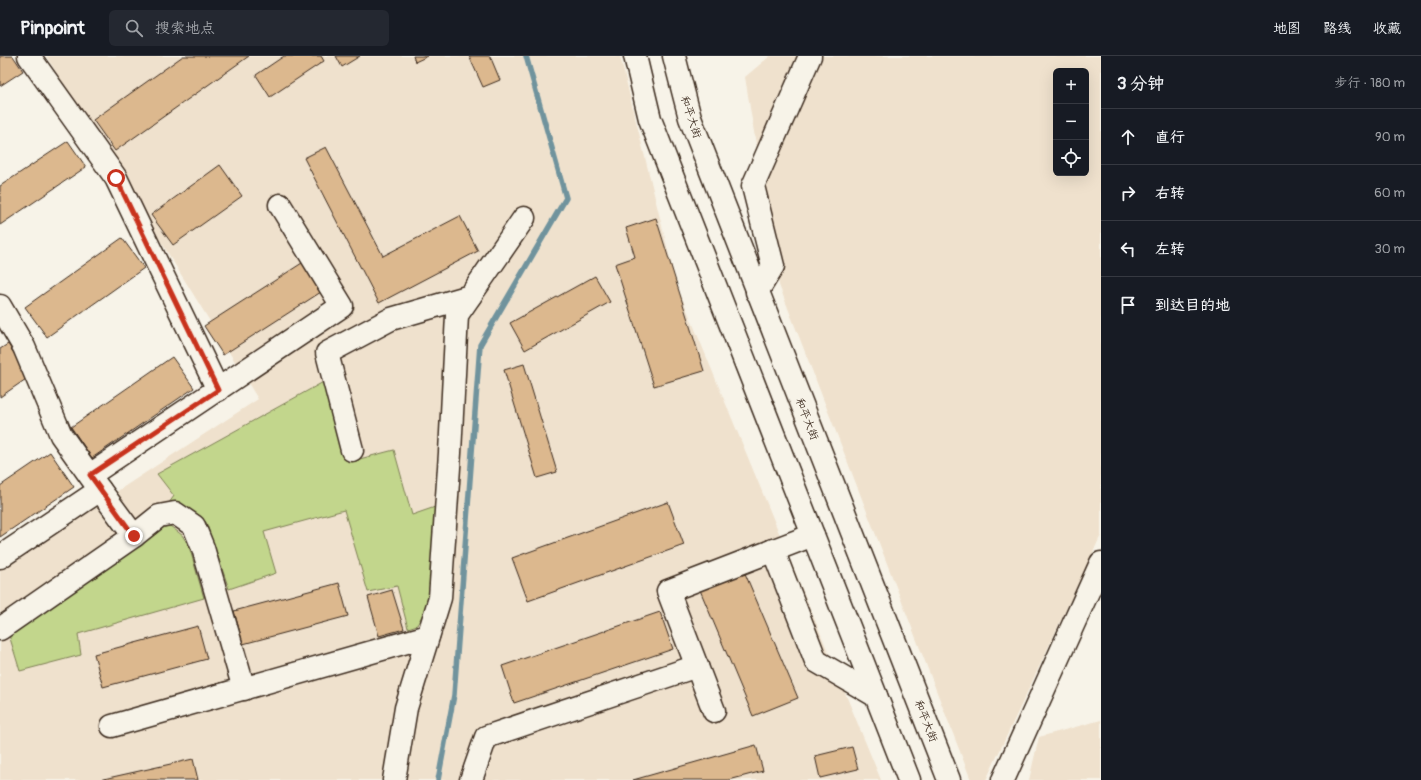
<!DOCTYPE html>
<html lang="zh">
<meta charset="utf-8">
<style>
:root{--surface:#171b24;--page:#242831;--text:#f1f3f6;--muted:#9ea1a6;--line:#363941}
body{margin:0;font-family:Pangolin,"LXGW WenKai TC",sans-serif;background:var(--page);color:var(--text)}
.controls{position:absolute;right:12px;top:12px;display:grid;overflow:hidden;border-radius:6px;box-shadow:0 4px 16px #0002}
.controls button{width:36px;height:36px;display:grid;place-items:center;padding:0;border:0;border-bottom:1px solid var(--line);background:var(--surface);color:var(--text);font:20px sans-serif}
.stop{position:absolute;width:12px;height:12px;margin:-9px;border:3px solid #c8321e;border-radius:50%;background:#fff}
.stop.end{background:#c8321e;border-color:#fff;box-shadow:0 1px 4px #0008}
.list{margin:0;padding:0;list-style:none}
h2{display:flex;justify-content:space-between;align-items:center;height:52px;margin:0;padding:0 16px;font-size:17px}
h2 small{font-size:13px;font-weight:400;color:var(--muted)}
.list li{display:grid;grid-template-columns:26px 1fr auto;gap:12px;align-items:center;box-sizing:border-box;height:56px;padding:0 16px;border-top:1px solid var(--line)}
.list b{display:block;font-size:15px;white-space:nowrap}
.list em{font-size:13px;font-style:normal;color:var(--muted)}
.icon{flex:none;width:22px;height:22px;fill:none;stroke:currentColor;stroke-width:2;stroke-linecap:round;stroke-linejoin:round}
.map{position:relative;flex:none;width:1101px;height:724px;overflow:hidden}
header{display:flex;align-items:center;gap:24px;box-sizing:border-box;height:56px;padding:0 20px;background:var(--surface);border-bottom:1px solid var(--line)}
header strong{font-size:19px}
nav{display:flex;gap:22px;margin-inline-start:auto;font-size:14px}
.search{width:280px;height:36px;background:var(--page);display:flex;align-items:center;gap:10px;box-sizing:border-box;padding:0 14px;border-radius:6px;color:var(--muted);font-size:15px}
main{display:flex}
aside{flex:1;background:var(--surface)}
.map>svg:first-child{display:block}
</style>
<header>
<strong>Pinpoint</strong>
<div class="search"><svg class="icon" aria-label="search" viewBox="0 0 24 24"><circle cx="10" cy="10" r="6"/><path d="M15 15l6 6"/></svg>搜索地点</div>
<nav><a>地图</a><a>路线</a><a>收藏</a></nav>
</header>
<main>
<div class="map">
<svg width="1101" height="724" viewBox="0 0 1101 724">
<rect width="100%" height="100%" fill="#f7f3e8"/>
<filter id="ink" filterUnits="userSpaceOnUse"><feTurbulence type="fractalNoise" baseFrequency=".025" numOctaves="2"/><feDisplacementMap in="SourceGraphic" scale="8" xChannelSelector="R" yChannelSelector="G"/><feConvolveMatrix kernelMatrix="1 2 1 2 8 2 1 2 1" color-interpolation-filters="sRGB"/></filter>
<g filter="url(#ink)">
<g fill="#efe1cd" fill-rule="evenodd">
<polygon points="46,0 620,0 676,227 881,724 0,724 0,512 258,343"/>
<path d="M770,0H1101V479L986,724H971L779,229L745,21ZM1056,15H1086V117H1056Z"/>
<polygon points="1101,664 1101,724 1029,724 1039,681"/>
</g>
<g fill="#c2d68c" stroke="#7e8055">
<polygon points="327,324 348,406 394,394 412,459 438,450 432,542 417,569 408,572 397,530 368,536 344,454 264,476 276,517 229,533 206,466 190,454 169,447 174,440 157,418"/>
<polygon points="170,470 182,479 189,490 204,542 78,578 81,599 20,615 9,579 158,472"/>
</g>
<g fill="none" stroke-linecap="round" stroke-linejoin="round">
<polyline stroke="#6f939d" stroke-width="5.5" points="438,724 454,639 480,289 566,142 526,0"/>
</g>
<g fill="#dcb88e" stroke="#3b2a1e">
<polygon points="0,0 13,0 23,15 0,30"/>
<polygon points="183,0 249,0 115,95 93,64"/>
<polygon points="284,0 321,0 324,5 270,41 256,19"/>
<polygon points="336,0 360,0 342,11"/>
<polygon points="413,0 428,0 415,6"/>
<polygon points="469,0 490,0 500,24 483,31"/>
<polygon points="68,85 86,111 0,169 0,130"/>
<polygon points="326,91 383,200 460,160 478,195 379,247 304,102"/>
<polygon points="220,109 242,140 173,189 151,159"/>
<polygon points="656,162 704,315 654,330 615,208 635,201 626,172"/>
<polygon points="122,182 144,212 47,281 25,251"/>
<polygon points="302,207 321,236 223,299 204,270"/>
<polygon points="595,220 610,246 525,294 510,267"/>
<polygon points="8,288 29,321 0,341 0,293"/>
<polygon points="172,301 194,332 92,402 71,371"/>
<polygon points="524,308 557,416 537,422 504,314"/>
<polygon points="50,396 74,431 0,481 0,430"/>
<polygon points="668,446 684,489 528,545 512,502"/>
<polygon points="744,515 798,642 753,660 700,534"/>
<polygon points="339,527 348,560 243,588 234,555"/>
<polygon points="392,534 404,573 379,580 368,541"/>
<polygon points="660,556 673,593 514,647 502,610"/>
<polygon points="198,570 207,603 103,631 94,598"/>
<polygon points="756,689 763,715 729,724 633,724"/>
<polygon points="852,691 858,713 820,722 815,700"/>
<polygon points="193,703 198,724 99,724"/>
</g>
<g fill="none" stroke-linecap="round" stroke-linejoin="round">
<g stroke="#3b2a1e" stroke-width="25">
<g id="minor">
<polyline points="29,0 116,122 218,334"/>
<polyline points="757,236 773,210 753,130 810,0"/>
<polyline points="0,250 24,291 61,379 100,434 0,501"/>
<polyline points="352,394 327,297 391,263 470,240"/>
<polyline points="90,419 342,250 280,149"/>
<polyline points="134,480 159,460 175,457 194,470 203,492 244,633"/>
<polyline points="773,494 816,605 876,640"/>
<polyline points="0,573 134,480 100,434"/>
<polyline points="714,655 668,535 813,479"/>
<polyline points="112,670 428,580"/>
<polyline points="394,724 406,652 440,542 450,397 457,259 524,162"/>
<polyline points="471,724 486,681 697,610"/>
<polyline points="1003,724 1101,507"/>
</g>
</g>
<g stroke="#3b2a1e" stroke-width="25">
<g id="highway">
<polyline points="635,0 650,63 909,724"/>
<polyline points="674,0 690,62 949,724"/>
</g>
</g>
<use href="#minor" stroke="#f7f3e8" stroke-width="22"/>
<use href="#highway" stroke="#f7f3e8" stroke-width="22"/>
</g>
</g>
<g fill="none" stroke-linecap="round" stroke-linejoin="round" filter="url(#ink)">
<polyline stroke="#c8321e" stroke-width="5" points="116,122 218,334 90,419 134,480"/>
</g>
<g text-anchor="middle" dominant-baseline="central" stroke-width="3" stroke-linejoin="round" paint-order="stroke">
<g font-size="11" fill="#3b2a1e" stroke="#f7f3e8">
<text transform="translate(691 61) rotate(72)">和平大街</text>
<text transform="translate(807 363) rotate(69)">和平大街</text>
<text transform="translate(926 665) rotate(69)">和平大街</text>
</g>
</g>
</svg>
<div class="controls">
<button>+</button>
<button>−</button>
<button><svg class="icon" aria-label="locate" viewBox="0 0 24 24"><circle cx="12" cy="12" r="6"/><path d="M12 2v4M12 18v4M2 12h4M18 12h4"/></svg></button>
</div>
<div class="stop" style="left:116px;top:122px"></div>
<div class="stop end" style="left:134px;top:480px"></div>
</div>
<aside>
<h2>3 分钟<small>步行 · 180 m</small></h2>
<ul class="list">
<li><svg class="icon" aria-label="ahead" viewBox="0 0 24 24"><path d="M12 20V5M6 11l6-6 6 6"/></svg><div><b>直行</b></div><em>90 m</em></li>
<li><svg class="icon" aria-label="right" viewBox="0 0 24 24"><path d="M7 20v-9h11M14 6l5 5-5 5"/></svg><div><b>右转</b></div><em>60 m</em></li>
<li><svg class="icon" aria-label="left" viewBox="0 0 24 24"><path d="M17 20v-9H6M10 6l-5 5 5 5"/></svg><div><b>左转</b></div><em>30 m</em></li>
<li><svg class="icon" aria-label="arrive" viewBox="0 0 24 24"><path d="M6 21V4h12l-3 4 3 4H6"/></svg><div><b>到达目的地</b></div></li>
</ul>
</aside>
</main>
